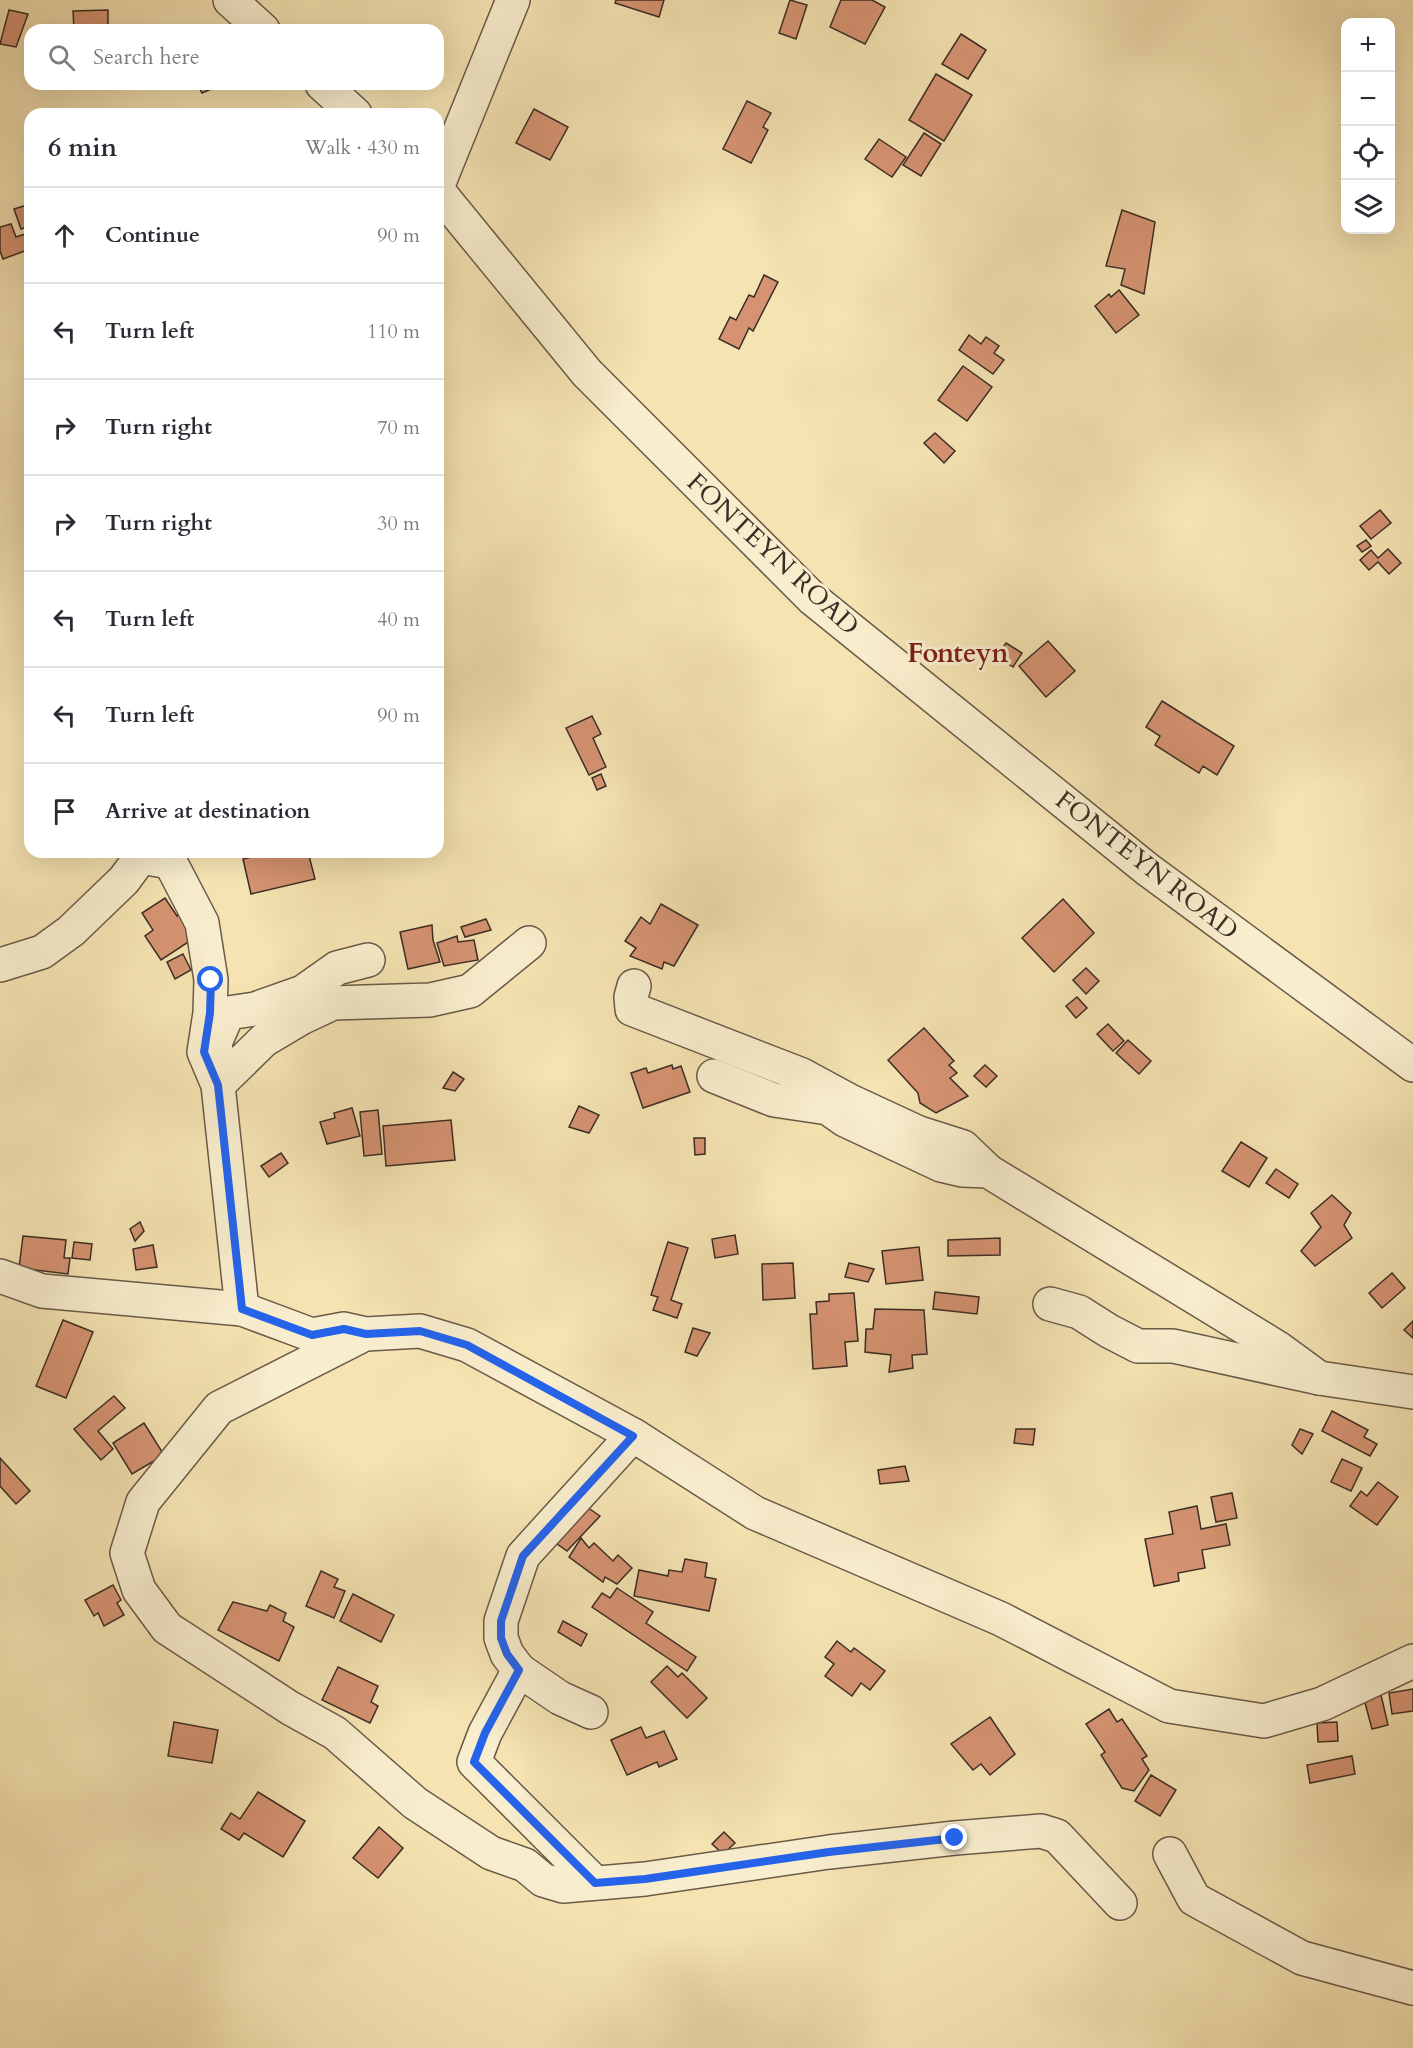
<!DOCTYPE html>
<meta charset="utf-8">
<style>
:root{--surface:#fff;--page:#f2f2f3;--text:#2b2b33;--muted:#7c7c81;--line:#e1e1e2}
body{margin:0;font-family:Cardo,serif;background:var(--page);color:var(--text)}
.controls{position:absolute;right:18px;top:18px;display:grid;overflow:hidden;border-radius:12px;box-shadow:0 6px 24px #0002}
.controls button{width:54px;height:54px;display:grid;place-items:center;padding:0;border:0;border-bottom:2px solid var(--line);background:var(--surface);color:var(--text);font:30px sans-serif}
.stop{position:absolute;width:18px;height:18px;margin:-14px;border:4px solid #2563eb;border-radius:50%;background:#fff}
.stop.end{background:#2563eb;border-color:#fff;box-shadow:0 2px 6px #0008}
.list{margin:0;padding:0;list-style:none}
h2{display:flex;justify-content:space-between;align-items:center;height:78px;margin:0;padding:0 24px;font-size:26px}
h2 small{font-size:20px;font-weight:400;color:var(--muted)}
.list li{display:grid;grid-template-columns:39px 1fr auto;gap:18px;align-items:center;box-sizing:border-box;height:96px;padding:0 24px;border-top:2px solid var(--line)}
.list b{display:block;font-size:22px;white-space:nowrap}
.list em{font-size:20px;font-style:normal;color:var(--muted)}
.icon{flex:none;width:33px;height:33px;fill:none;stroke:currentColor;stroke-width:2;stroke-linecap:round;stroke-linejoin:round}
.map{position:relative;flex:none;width:1413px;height:2048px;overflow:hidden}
.search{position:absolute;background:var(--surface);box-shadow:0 6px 24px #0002;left:24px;top:24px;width:420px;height:66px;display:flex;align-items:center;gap:15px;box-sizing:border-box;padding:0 21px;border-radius:18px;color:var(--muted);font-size:22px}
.panel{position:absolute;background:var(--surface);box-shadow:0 6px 24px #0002;left:24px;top:108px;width:420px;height:750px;border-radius:18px}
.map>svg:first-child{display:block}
</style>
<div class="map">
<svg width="1413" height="2048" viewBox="0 0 1413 2048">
<rect width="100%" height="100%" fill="#f5e3b2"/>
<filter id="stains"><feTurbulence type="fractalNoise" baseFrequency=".00333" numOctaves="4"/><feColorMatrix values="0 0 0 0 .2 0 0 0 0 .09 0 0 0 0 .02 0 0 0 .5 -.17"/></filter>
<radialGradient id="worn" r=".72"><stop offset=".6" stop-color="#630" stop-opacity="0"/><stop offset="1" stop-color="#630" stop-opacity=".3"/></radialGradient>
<g fill="#d69372" stroke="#3b2d24" stroke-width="1.5">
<polygon points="616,0 664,0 659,17 615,3"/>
<polygon points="790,0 807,5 796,39 779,33"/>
<polygon points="841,0 872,0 885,7 865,44 830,27"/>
<polygon points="9,10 28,14 16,47 0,44"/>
<polygon points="108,10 108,30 74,30 73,11"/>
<polygon points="961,34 986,50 968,79 942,64"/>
<polygon points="936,74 972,95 944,141 909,120"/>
<polygon points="197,84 223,84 202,93"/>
<polygon points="747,101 771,113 763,127 768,130 751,163 723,149"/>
<polygon points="534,109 568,127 550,160 516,143"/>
<polygon points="924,133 941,144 921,176 903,165"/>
<polygon points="879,139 906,157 892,177 865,159"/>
<polygon points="30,204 30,226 21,229 14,209"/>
<polygon points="1122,210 1155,222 1144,294 1121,285 1125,269 1106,266"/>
<polygon points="11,224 16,237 25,234 30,249 3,259 0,251 0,227"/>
<polygon points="764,275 778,282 753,331 749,328 739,349 719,339 730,317 736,320 749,295 754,297"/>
<polygon points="1119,290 1139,315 1116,333 1095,306 1109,294 1111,297"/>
<polygon points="969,335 981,344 986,337 999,346 994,353 1004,360 993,374 959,350"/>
<polygon points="963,366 992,387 967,421 938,400"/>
<polygon points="935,433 955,451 944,463 924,443"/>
<polygon points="1380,510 1391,523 1371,539 1360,526"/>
<polygon points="1366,540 1371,546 1362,552 1357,546"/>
<polygon points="1388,549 1401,563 1389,574 1378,562 1369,570 1360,560 1371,550 1378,558"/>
<polygon points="1048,641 1075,671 1046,697 1019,666"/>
<polygon points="1006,643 1022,653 1013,667 997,656"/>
<polygon points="1162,701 1234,746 1217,775 1203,766 1199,773 1155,745 1160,736 1146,727"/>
<polygon points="592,716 601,734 593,738 606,767 589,775 566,728"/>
<polygon points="601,774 606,786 597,790 592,778"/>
<polygon points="272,852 308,852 315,879 251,894 243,859"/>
<polygon points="165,898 177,916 180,913 196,937 161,960 145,936 153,930 142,913"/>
<polygon points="1063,899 1094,933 1054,972 1022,938"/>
<polygon points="661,904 698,925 674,966 664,962 662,969 630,956 636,948 625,941 641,917 650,924"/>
<polygon points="486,919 491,930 465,937 461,927"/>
<polygon points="432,925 433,940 440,962 408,969 400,932"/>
<polygon points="457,936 458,942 474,940 478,960 444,966 437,943"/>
<polygon points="183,954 191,970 175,979 167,962"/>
<polygon points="1086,968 1099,981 1086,994 1073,980"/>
<polygon points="1077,997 1087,1008 1076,1018 1066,1006"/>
<polygon points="1108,1024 1124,1041 1113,1051 1097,1034"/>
<polygon points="924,1028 954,1061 949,1065 957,1073 950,1078 968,1096 936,1113 920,1103 918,1093 888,1060"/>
<polygon points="1128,1040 1151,1061 1139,1074 1116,1053"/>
<polygon points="672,1065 673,1069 681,1066 690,1092 643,1108 631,1073 646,1068 648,1073"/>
<polygon points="985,1065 997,1076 986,1087 974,1076"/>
<polygon points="453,1072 464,1079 455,1091 443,1088"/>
<polygon points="579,1106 599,1115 589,1133 569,1127"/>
<polygon points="352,1108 360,1136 327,1144 320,1122 335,1118 334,1113"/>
<polygon points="378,1110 382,1154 364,1156 360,1112"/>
<polygon points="451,1120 455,1160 386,1166 383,1126"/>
<polygon points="694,1138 705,1138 705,1154 695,1155"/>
<polygon points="1241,1142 1267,1158 1249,1187 1222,1171"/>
<polygon points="281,1153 288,1163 269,1177 261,1166"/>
<polygon points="1276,1169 1298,1184 1289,1198 1266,1183"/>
<polygon points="1332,1195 1351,1213 1344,1225 1352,1238 1315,1266 1301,1251 1321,1227 1311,1213"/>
<polygon points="140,1222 144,1231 135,1241 130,1229"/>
<polygon points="735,1235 738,1254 715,1258 712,1239"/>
<polygon points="23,1236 66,1240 64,1258 70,1258 68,1274 19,1268"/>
<polygon points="1000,1238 1000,1255 948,1256 948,1240"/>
<polygon points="74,1242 92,1244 90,1260 72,1258"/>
<polygon points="668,1242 688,1248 671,1300 682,1304 677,1318 653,1310 658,1297 651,1295"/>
<polygon points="153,1245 157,1267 136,1270 133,1249"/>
<polygon points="919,1247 923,1280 886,1284 882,1251"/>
<polygon points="793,1263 795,1298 763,1300 762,1264"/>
<polygon points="849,1263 874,1269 868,1282 845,1277"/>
<polygon points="1392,1273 1405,1288 1382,1308 1369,1293"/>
<polygon points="935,1292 979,1297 977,1314 933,1309"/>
<polygon points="854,1293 858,1341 845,1342 847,1366 813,1369 810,1314 817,1314 816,1302 829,1301 829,1294"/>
<polygon points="875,1309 924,1310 927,1354 912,1355 913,1368 889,1372 891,1355 865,1352 866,1329 873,1329"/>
<polygon points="63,1320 93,1332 66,1398 36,1386"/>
<polygon points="1413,1321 1413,1338 1404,1330"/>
<polygon points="693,1328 710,1333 697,1356 685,1352"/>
<polygon points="114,1396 125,1408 98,1431 113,1449 101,1460 74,1429"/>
<polygon points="1332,1411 1368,1430 1364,1437 1377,1444 1370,1456 1322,1431"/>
<polygon points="144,1423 164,1455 132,1474 113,1443"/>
<polygon points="1016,1429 1035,1429 1033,1445 1014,1443"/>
<polygon points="1300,1429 1313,1434 1302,1454 1292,1445"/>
<polygon points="0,1458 30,1491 16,1504 0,1486"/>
<polygon points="1342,1459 1362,1468 1351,1491 1331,1482"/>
<polygon points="905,1466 909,1481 880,1484 878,1470"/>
<polygon points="1378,1482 1398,1497 1377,1525 1350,1506 1361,1491 1367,1496"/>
<polygon points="1232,1493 1237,1518 1216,1522 1211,1497"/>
<polygon points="584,1505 600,1516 567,1551 553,1541"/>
<polygon points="1197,1506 1201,1529 1226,1524 1230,1545 1202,1550 1205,1568 1178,1573 1179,1581 1154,1586 1145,1539 1173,1534 1169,1512"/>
<polygon points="581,1538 589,1548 594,1543 613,1561 618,1555 632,1568 617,1584 605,1577 603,1582 569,1557"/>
<polygon points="685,1559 707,1563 705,1577 716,1579 709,1611 634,1596 639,1570 668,1576 669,1570 682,1572"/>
<polygon points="321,1571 338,1579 334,1587 345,1591 334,1618 306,1606"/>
<polygon points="113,1585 121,1600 117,1603 124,1615 104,1626 98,1613 94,1616 85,1600"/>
<polygon points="617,1588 653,1612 646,1623 696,1657 687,1671 592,1607 602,1593 610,1598"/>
<polygon points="353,1594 394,1615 381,1642 340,1621"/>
<polygon points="233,1602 267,1611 270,1605 286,1613 283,1621 294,1627 279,1661 218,1630"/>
<polygon points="563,1621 587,1634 581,1646 558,1632"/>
<polygon points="837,1641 851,1652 854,1648 885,1671 870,1690 861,1683 852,1696 825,1676 834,1664 825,1657"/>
<polygon points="667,1666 678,1677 682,1673 707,1698 687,1718 651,1682"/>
<polygon points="338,1667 378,1686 371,1702 378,1706 370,1723 322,1700"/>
<polygon points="1413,1689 1413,1711 1392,1714 1389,1693"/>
<polygon points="1381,1695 1388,1725 1372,1729 1364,1699"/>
<polygon points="1109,1709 1117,1722 1122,1719 1147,1756 1142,1759 1149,1770 1134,1791 1122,1788 1101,1755 1105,1752 1086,1724"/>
<polygon points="990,1717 1015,1754 990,1775 981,1764 973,1770 951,1744"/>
<polygon points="174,1722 218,1730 212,1763 168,1756"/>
<polygon points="1337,1722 1338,1741 1318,1742 1317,1723"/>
<polygon points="641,1727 646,1738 664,1731 677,1759 659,1767 657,1762 627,1775 611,1740"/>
<polygon points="1352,1756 1355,1774 1310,1783 1307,1765"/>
<polygon points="1151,1775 1176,1790 1160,1816 1135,1801"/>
<polygon points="258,1792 305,1821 283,1857 244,1833 239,1840 221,1829 231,1813 240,1819"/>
<polygon points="379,1827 403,1848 378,1878 353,1858"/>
<polygon points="724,1832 735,1843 723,1854 712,1844"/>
</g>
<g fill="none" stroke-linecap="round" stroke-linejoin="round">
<g stroke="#6a5a48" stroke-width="36">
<g id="minor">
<polyline points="230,0 263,30"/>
<polyline points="322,84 355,114"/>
<polyline points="438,185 513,0"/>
<polyline points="438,191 587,373 813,599 1147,869 1413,1065"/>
<polyline points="165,852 202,923 211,980 210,1013 204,1052 218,1085 242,1309 312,1335 344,1329 366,1334 420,1331 467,1345 633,1435 755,1513 1001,1619 1169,1706 1264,1721 1322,1704 1413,1661"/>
<polyline points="0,965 42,952 71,931 124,880 141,857 170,862"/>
<polyline points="634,986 631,997 632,1009 802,1075 850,1101 919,1133 963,1147 988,1171"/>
<polyline points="216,1050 215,1043 228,1013 255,1009 303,992 337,968 368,960"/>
<polyline points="714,1076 774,1100 828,1108 845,1120 941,1165 962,1170 988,1171 1278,1348 1319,1378"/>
<polyline points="218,1085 264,1040 301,1018 333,1003 430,1000 470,991 529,943"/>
<polyline points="0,1276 42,1291 242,1309"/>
<polyline points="1050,1304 1079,1312 1109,1331 1138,1346 1173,1346 1319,1378 1413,1392"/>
<polyline points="359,1337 219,1408 143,1502 127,1553 139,1590 167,1628 290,1708 335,1733 415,1803 491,1853 525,1865 543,1880 563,1886 645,1879 829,1852 955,1838 1041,1831 1057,1836 1120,1903"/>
<polyline points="519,1670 507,1654 501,1638 501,1621 523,1556 633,1435"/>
<polyline points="591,1712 560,1698 519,1670 485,1733 474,1762 595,1883"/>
<polyline points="1170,1854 1194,1899 1302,1958 1413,1988"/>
</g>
</g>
<use href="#minor" stroke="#f8edcd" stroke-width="33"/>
</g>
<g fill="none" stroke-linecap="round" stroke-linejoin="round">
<polyline stroke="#2563eb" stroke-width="8" points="211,980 210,1013 204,1052 218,1085 242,1309 312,1335 344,1329 366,1334 420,1331 467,1345 633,1436 523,1556 501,1621 501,1638 507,1654 519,1670 485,1733 474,1762 595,1883 645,1879 829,1852 955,1838"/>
</g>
<g text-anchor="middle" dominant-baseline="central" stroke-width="6" stroke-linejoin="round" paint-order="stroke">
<g font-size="26" fill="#3b2d24" stroke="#f8edcd">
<text transform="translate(773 554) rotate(43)">FONTEYN ROAD</text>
<text transform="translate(1147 865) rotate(38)">FONTEYN ROAD</text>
</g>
<g font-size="27" font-weight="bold" fill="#7a1f14" stroke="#f8edcd">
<text x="958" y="653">Fonteyn</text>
</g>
</g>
<rect width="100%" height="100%" filter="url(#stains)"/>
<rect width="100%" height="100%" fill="url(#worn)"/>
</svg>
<div class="controls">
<button>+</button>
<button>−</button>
<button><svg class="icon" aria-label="locate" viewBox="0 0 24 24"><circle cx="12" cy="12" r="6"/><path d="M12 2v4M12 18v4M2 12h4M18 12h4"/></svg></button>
<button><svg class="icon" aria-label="layers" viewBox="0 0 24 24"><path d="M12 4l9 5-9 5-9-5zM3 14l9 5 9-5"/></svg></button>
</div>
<div class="stop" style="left:211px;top:980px"></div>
<div class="stop end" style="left:955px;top:1838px"></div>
<div class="search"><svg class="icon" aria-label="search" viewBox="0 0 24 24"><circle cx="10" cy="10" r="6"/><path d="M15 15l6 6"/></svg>Search here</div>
<section class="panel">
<h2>6 min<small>Walk · 430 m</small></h2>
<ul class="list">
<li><svg class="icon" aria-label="ahead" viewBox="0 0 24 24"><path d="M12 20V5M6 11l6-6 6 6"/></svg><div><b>Continue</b></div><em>90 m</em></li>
<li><svg class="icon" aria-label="left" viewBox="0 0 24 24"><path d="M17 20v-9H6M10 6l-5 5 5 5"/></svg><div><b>Turn left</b></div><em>110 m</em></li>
<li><svg class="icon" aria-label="right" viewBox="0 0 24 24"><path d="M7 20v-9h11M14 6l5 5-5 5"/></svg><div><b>Turn right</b></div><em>70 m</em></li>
<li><svg class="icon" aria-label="right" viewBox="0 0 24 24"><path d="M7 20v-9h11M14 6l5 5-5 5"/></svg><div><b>Turn right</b></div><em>30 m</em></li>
<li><svg class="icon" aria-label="left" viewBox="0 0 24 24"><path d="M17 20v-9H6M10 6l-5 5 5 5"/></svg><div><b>Turn left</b></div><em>40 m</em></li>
<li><svg class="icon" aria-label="left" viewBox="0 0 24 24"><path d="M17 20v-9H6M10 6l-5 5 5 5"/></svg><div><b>Turn left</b></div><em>90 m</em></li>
<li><svg class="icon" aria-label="arrive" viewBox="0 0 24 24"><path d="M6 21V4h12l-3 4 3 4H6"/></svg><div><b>Arrive at destination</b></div></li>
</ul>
</section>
</div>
